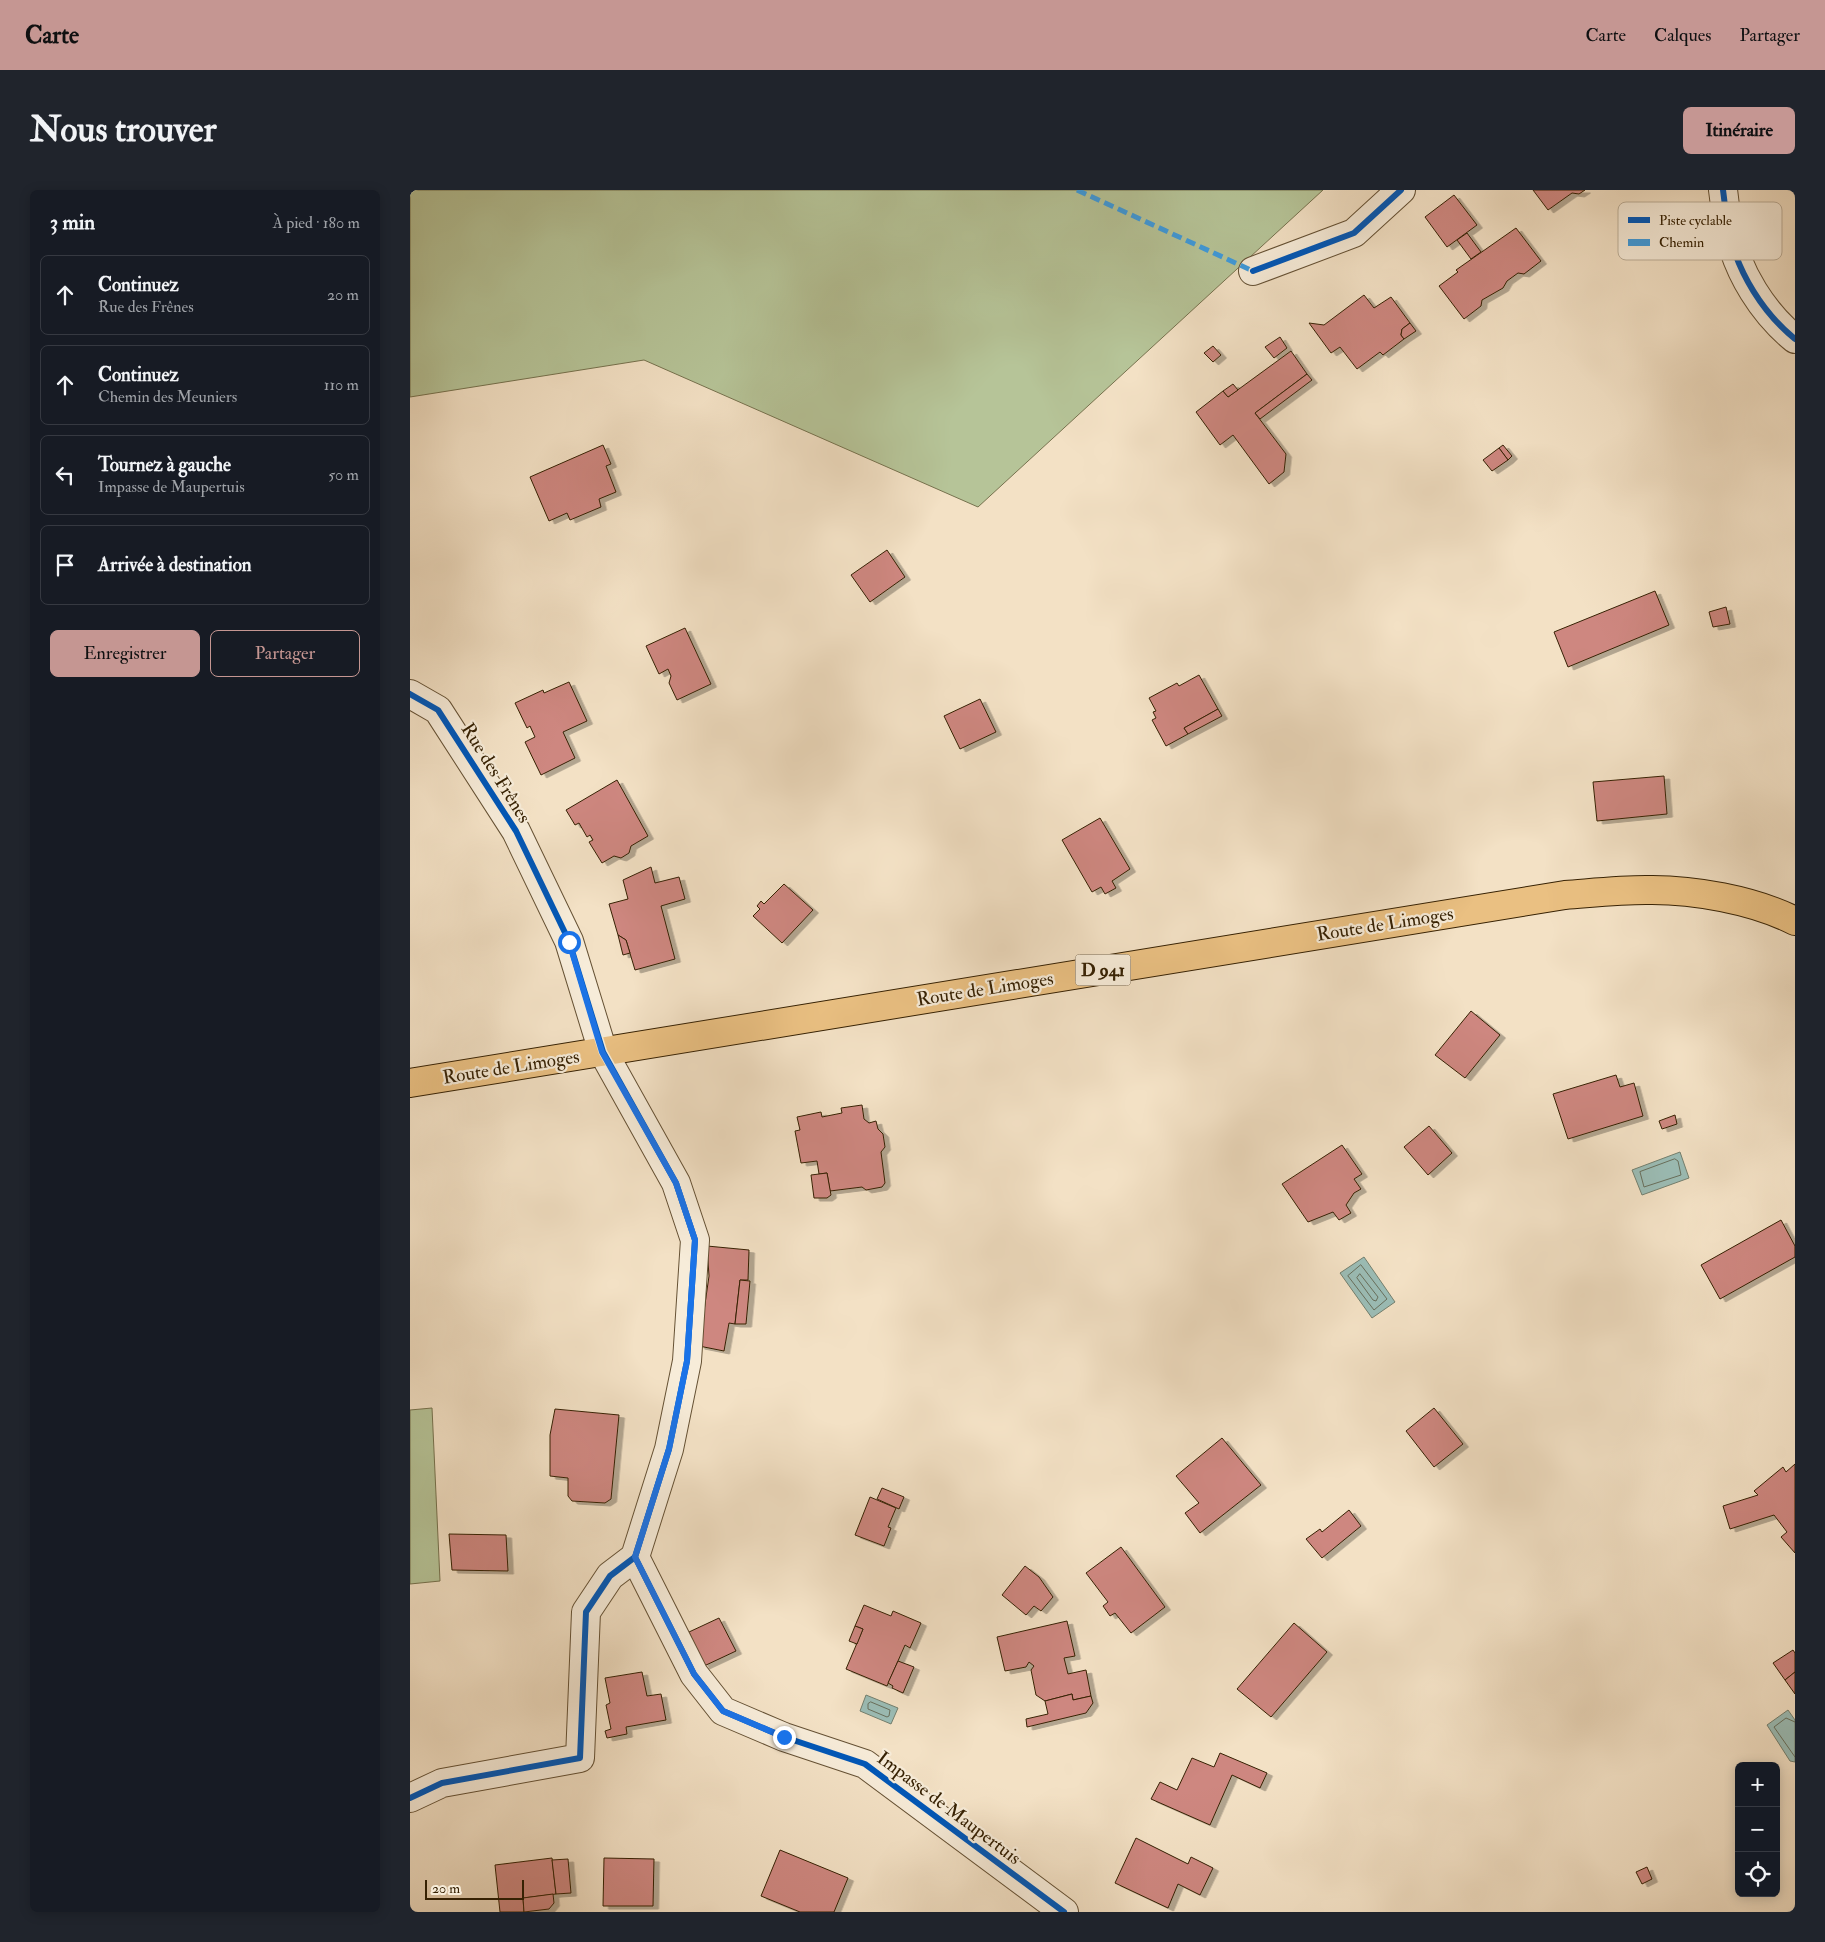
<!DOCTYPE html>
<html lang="fr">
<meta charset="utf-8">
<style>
:root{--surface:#171b24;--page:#20242c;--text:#f1f3f6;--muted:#9ea1a6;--line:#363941;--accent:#c59692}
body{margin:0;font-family:"IM FELL Double Pica",serif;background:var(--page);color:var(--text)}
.controls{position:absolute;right:15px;bottom:15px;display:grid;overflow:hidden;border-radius:8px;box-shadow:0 2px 12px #0003}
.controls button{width:45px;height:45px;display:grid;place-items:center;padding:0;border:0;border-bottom:1px solid var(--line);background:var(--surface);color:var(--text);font:25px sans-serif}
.scale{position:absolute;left:15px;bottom:12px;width:99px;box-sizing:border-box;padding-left:5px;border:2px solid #362103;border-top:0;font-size:14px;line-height:18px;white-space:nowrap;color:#362103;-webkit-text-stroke:4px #f7ecd9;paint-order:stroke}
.stop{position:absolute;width:15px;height:15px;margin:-11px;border:4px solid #1a73e8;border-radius:50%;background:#fff}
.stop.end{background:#1a73e8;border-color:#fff;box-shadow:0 1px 5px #0008}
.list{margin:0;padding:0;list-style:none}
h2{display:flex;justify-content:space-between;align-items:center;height:65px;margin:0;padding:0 20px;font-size:21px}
h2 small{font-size:16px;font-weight:400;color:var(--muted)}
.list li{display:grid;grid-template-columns:32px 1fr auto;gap:15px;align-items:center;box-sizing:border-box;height:80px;margin:0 10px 10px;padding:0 10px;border:1px solid var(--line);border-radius:8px}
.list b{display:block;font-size:19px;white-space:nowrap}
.list p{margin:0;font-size:16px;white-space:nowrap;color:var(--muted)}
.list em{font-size:16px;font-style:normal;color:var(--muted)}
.actions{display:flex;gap:10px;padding:15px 20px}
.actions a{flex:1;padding:11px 0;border:1px solid var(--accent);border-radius:8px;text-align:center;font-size:18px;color:var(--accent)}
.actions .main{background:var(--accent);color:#111}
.icon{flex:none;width:28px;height:28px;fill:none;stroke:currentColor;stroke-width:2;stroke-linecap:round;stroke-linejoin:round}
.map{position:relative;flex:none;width:1385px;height:1722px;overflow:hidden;border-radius:8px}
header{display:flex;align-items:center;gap:30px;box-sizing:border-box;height:70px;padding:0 25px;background:var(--accent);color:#111}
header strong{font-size:24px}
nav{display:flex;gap:28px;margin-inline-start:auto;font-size:18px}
.intro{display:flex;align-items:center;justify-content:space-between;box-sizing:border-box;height:120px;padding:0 30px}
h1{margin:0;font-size:35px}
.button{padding:12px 22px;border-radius:8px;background:var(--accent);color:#111;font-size:18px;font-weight:700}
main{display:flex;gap:30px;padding:0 30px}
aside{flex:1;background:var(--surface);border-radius:8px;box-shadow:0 2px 12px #0003}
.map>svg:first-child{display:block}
</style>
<header>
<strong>Carte</strong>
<nav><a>Carte</a><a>Calques</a><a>Partager</a></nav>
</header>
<div class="intro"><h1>Nous trouver</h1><a class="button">Itinéraire</a></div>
<main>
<aside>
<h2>3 min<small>À pied · 180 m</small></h2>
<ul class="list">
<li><svg class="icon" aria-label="ahead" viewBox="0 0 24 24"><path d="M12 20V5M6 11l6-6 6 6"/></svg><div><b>Continuez</b><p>Rue des Frênes</p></div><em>20 m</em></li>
<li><svg class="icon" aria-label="ahead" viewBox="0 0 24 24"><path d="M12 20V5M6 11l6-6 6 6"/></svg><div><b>Continuez</b><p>Chemin des Meuniers</p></div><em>110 m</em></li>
<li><svg class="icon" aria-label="left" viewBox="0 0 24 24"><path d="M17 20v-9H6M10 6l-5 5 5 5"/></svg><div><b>Tournez à gauche</b><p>Impasse de Maupertuis</p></div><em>50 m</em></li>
<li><svg class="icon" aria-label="arrive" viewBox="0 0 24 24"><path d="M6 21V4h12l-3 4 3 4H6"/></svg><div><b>Arrivée à destination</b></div></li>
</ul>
<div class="actions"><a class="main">Enregistrer</a><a>Partager</a></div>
</aside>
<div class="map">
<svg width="1385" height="1722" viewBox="0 0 1385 1722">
<defs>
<filter id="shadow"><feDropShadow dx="5.5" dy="3" stdDeviation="0" flood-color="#0004"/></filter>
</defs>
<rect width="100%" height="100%" fill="#f3e1c5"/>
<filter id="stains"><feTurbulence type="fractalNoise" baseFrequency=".004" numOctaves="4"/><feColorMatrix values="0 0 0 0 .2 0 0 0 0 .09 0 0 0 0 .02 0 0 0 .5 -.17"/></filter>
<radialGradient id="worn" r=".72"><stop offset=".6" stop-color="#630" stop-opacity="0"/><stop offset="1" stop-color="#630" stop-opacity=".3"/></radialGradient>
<g fill="#b6c498" stroke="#76724e">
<polygon points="0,0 913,0 568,317 234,170 0,207"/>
<polygon points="22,1218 30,1391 0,1394 0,1220"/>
</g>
<g fill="#9bbdb6" stroke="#737f6e">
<polygon points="1270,962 1279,988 1232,1005 1222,980"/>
<polygon points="954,1067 985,1112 962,1128 930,1083"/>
<polygon points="456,1505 488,1518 481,1534 450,1521"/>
<polygon points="1378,1520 1385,1530 1385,1572 1380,1571 1357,1535"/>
</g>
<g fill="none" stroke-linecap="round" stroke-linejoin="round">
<g stroke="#686f5c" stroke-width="1">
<polygon points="1265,969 1268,971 1271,985 1234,997 1230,982"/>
<polygon points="951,1075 977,1109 964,1120 938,1086"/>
<polygon points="950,1084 968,1107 966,1111 963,1110 947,1088"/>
<polygon points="461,1512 480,1520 479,1526 477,1527 458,1519 458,1514"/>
<polyline points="1385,1532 1376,1528 1364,1537 1385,1567"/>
</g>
</g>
<g fill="#ce8780" stroke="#362103" filter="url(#shadow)">
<polygon points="1123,0 1175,0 1169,4 1162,3 1138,20"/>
<polygon points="1044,5 1067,35 1037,57 1015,27"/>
<polygon points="1106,38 1131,71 1114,84 1108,83 1097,91 1093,98 1072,110 1071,116 1054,129 1029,96 1048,82 1046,80"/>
<polygon points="1057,43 1071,62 1061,69 1047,50"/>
<polygon points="954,105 964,118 981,107 1000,133 992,139 991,145 994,149 973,165 970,162 947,179 930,157 921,163 899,133 914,135"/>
<polygon points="1000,133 1006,141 994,149 991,145 992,139"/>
<polygon points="870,147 877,158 864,168 855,157"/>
<polygon points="803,156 811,165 803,172 794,163"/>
<polygon points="881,161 897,184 845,223 876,264 874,282 859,294 823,245 810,255 786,222 813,201 818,207"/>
<polygon points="897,184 902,190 850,229 845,223"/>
<polygon points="823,194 828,200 818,207 813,201"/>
<polygon points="193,255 201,274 196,276 206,302 189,309 191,317 160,330 157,323 139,331 120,287"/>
<polygon points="1093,255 1102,266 1098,270 1089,258"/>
<polygon points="1089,258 1098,270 1082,281 1073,270"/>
<polygon points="477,360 495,387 460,412 441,385"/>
<polygon points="1245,401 1259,435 1158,477 1144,442"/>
<polygon points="1316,417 1320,434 1303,437 1299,422"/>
<polygon points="275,438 301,494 267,510 259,493 261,486 258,479 249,484 236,456"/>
<polygon points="789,485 808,519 774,538 778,544 756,556 742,530 746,528 743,522 746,521 739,508 767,493 769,496"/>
<polygon points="159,492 177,531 153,542 165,568 131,585 115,552 125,547 120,536 117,538 105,513 133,500 134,503"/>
<polygon points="570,509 586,542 550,559 534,526"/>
<polygon points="808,519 812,526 778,544 774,538"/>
<polygon points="1254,586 1257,624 1187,631 1183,592"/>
<polygon points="207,590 238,646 221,656 219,663 211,668 204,666 192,673 179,652 183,650 180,645 177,647 169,633 165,635 156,620"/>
<polygon points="690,628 720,679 702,691 706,698 695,704 691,697 682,702 652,650"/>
<polygon points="241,677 245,693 269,687 275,709 251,716 265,769 225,780 216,750 208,745 199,714 218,709 213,690"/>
<polygon points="374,694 403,720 372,753 343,726 350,719 347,716 351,711 354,714"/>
<polygon points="208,745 216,750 220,763 213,765"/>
<polygon points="1061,821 1090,845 1055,888 1025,865"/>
<polygon points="1206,885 1210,897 1224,893 1233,926 1158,949 1143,904"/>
<polygon points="452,915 454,929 459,933 466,931 468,939 473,944 475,957 471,962 475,993 472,997 456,1000 452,997 420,1001 417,983 409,984 407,971 391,973 385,941 390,940 387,927 411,922 412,927 432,923 431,918"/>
<polygon points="1265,925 1267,934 1252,939 1249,931"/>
<polygon points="1019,936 1042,963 1018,985 994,957"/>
<polygon points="932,955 952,984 944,989 951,999 944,1003 936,1015 941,1023 929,1030 923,1022 898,1032 872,994"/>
<polygon points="417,983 421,1005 417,1008 404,1008 401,985"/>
<polygon points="1371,1030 1385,1056 1385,1067 1310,1109 1291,1075"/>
<polygon points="297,1056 339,1060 338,1090 330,1090 325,1134 319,1133 314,1161 289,1156 299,1086"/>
<polygon points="330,1090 340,1091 336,1134 325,1134"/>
<polygon points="1024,1218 1053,1254 1024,1277 996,1241"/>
<polygon points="145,1219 209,1225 201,1309 195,1313 162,1311 158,1306 158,1288 140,1286 140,1245"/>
<polygon points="812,1248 851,1295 790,1343 775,1323 789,1313 766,1286"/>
<polygon points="1385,1274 1385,1363 1371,1347 1377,1342 1364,1325 1320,1339 1313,1316 1348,1305 1344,1301 1373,1277 1376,1282"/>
<polygon points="472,1298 494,1307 489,1319 467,1309"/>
<polygon points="460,1307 486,1318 478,1337 481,1338 474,1356 445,1345"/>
<polygon points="939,1320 951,1336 912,1368 896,1349 910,1339 912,1342"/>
<polygon points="39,1344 96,1345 98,1381 42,1380"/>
<polygon points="711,1357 755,1417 721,1443 705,1423 700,1426 693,1416 698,1412 676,1383"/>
<polygon points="615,1376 629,1387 643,1407 631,1421 624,1416 616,1425 592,1405"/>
<polygon points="454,1415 481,1426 483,1421 511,1433 500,1458 495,1455 477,1496 436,1479 453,1439 445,1436"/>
<polygon points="309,1428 326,1461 294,1476 279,1442"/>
<polygon points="657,1431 665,1466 654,1468 658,1484 676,1480 681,1506 663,1510 662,1504 635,1511 626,1505 621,1480 624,1476 619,1472 616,1477 595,1481 587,1447"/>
<polygon points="884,1433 917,1462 861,1527 827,1499"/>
<polygon points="445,1436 453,1439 447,1454 439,1451"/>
<polygon points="1383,1460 1385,1463 1385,1482 1375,1490 1363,1473"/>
<polygon points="488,1471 504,1477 493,1503 482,1498 483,1496 478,1493"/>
<polygon points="232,1482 237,1506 251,1504 256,1530 216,1537 217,1544 197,1548 195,1541 201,1539 196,1515 200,1513 195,1488"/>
<polygon points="1385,1482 1385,1504 1375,1490"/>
<polygon points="662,1504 663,1510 681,1506 683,1513 676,1523 617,1537 616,1529 638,1524 635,1511"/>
<polygon points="810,1563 857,1583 850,1598 822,1585 800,1635 741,1609 750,1592 767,1600 782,1568 804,1577"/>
<polygon points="726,1648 778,1674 781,1667 803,1678 790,1705 768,1694 758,1718 705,1693"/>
<polygon points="370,1660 438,1688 424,1722 390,1722 351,1706"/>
<polygon points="142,1668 146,1704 113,1708 114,1722 90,1722 85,1675"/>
<polygon points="194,1668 244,1669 243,1716 193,1716"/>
<polygon points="158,1669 161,1703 146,1704 142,1670"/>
<polygon points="1237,1677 1242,1689 1232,1694 1226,1682"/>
<polygon points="143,1704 144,1713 139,1719 114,1722 113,1708"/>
</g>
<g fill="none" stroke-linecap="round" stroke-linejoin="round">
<g stroke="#655134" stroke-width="30">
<g id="street">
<path d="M1313,0C1315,14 1316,29 1319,42C1328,83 1353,123 1385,149"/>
<polyline points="843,81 944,43 991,0"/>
<polyline points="0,504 28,520 106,641 159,751 193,862 266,993 285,1050 277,1171 259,1259 225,1367 200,1386 176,1422 170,1568 32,1593 0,1608"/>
<polyline points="225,1367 284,1484 313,1521 374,1547 455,1574 654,1722"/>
</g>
</g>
<g stroke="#362103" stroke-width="30">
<path id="primary" d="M0,893L1155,705C1182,703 1209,700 1236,700C1282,699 1344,710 1385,731"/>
</g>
<use href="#street" stroke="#f7ecd9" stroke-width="28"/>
<use href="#primary" stroke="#eac082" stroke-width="28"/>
<polyline stroke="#3e9bdd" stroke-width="5" stroke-dasharray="10 5" stroke-linecap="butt" points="667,0 843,81"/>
<g stroke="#f7ecd9" stroke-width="9">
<g id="cycleway">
<path d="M1313,0C1315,14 1316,29 1319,42C1328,83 1353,123 1385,149"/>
<polyline points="843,81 944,43 991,0"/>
<polyline points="0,504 28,520 106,641 159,751 193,862 266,993 285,1050 277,1171 259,1259 225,1367 200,1386 176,1422 170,1568 32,1593 0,1608"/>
<polyline points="225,1367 284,1484 313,1521 374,1547 455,1574 654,1722"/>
</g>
</g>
<use href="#cycleway" stroke="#0057b8" stroke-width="6"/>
</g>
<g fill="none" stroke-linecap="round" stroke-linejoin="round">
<polyline stroke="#1a73e8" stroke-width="6" points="159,752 192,862 266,993 285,1050 277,1171 259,1259 225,1367 284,1484 313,1521 374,1547"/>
</g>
<g text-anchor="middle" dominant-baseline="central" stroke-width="4.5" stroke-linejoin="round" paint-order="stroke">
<rect fill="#f7ecd9" stroke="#705e43" stroke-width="1" x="665.5" y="764.5" width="55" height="31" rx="4"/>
<g font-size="18" font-weight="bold" fill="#362103">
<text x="693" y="780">D 941</text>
</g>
<g font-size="19" fill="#362103" stroke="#f7ecd9">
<text transform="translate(86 583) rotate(58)">Rue des Frênes</text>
<text transform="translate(975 734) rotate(-9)">Route de Limoges</text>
<text transform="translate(575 799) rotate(-9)">Route de Limoges</text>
<text transform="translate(101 877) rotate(-9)">Route de Limoges</text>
<text transform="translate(539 1618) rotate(37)">Impasse de Maupertuis</text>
</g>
</g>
<rect x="1208" y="12" width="164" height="58" rx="8" fill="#f7ecd9" stroke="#bdaf99" stroke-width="1"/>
<rect x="1218" y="27" width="22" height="6" fill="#0057b8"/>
<rect x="1218" y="49" width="22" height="7" fill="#3e9bdd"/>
<g font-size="14" fill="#362103">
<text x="1249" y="35">Piste cyclable</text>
<text x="1249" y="57">Chemin</text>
</g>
<rect width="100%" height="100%" filter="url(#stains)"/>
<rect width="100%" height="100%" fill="url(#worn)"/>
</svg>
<div class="controls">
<button>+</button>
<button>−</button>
<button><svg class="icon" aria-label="locate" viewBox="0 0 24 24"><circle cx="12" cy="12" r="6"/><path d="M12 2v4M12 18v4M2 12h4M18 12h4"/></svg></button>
</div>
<div class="scale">20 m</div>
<div class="stop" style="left:159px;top:752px"></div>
<div class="stop end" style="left:374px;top:1547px"></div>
</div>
</main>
